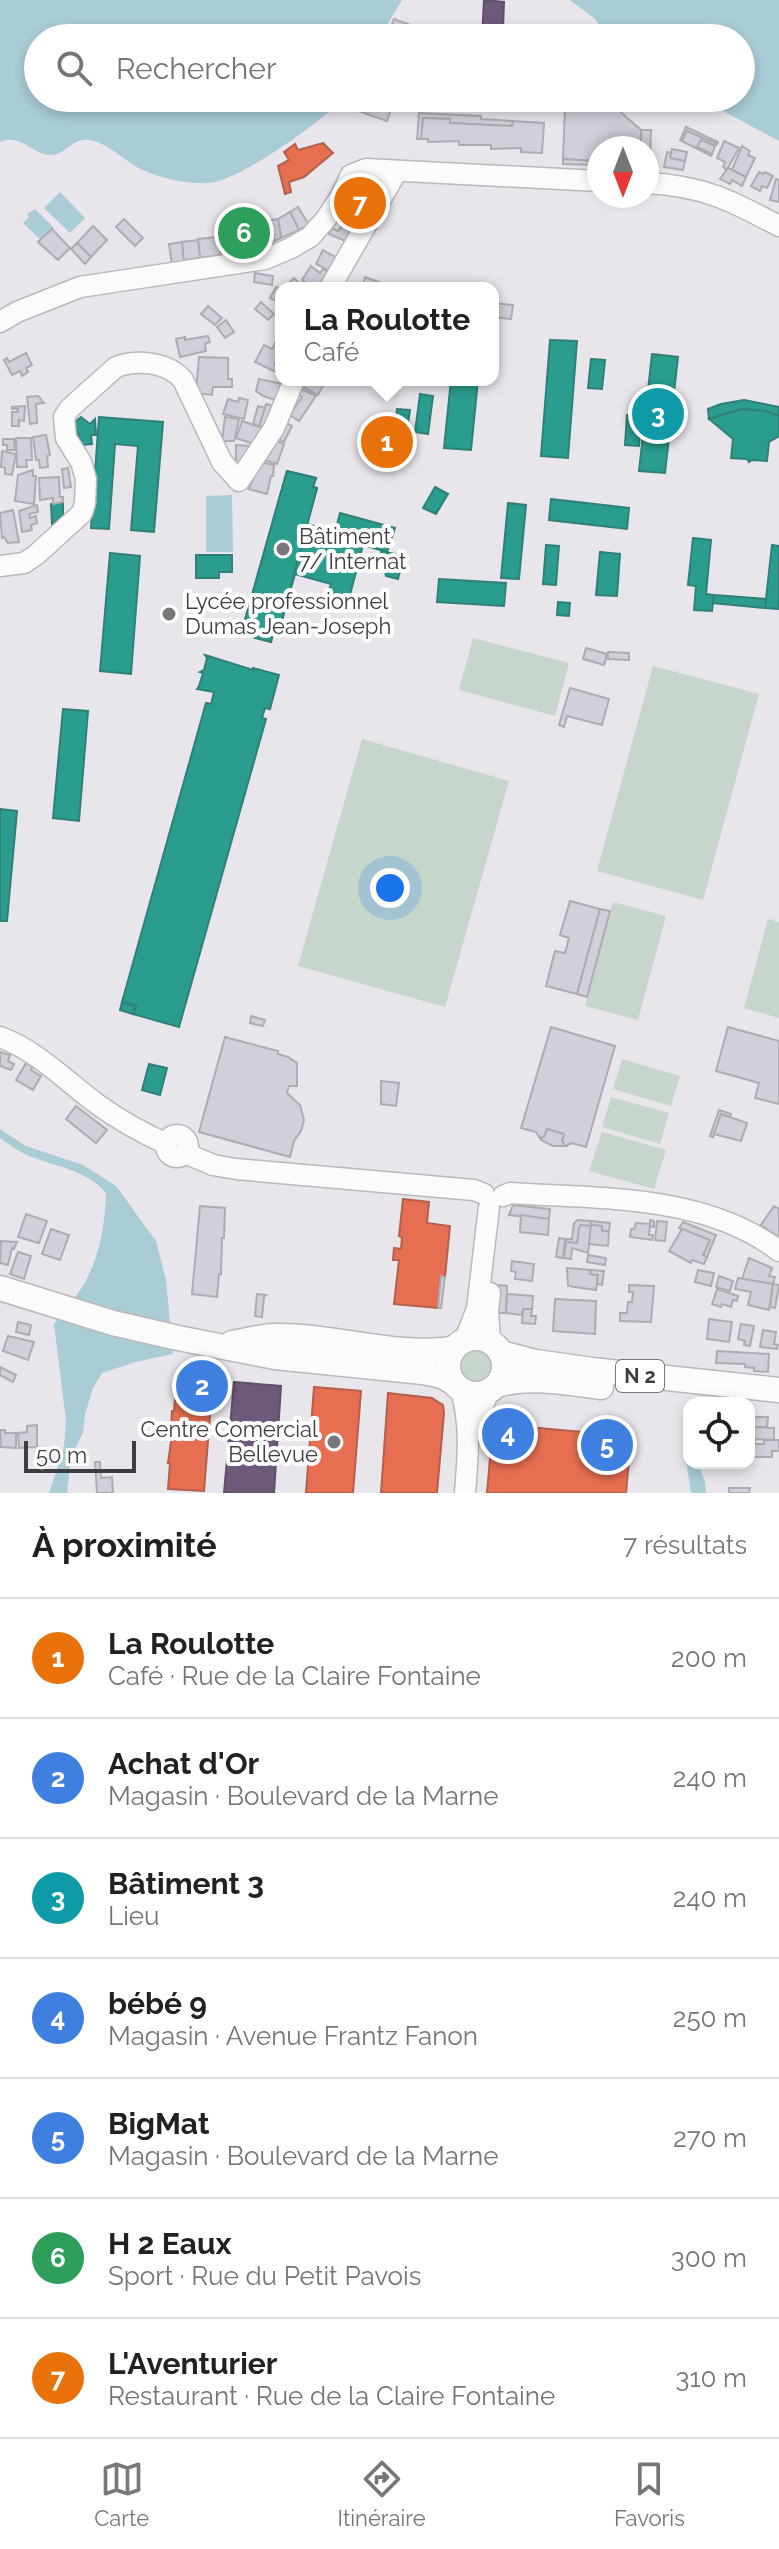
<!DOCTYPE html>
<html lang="fr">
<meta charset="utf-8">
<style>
:root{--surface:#fff;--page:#f6f6f6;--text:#202124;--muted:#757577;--line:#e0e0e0;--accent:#7a777c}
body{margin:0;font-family:Raleway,sans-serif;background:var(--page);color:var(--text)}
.controls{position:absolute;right:24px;bottom:24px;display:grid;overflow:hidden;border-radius:16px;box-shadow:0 4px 12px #0003}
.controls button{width:72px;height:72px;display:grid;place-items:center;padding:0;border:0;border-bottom:2px solid var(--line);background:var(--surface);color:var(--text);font:40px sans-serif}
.compass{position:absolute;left:587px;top:136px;width:72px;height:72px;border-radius:50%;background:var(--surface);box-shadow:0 4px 12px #0003;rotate:180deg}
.scale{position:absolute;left:24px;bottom:20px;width:112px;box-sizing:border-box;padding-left:8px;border:4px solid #3e3c40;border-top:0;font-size:22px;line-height:28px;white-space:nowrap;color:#3e3c40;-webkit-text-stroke:6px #fff;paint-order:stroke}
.you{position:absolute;left:390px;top:888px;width:28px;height:28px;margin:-20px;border:6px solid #fff;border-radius:50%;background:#1a73e8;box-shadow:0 0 0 12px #1a73e833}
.badge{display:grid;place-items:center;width:52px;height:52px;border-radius:50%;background:var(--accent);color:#fff;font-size:26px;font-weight:700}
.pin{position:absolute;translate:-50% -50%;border:4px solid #fff;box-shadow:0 2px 8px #0006}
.popup{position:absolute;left:275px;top:282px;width:224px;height:104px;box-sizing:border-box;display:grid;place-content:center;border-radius:16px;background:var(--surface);filter:drop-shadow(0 2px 6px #0005);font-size:26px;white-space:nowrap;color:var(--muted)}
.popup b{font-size:30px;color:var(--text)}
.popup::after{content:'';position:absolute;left:50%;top:100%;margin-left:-16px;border:16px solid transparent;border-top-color:var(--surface)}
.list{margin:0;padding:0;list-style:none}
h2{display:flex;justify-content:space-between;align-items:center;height:104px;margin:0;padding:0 32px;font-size:34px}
h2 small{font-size:26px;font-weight:400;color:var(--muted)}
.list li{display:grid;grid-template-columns:52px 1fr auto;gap:24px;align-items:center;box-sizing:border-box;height:120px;padding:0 32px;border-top:2px solid var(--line)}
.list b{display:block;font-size:30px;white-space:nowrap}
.list p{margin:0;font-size:26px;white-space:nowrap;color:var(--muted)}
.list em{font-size:26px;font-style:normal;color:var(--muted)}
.icon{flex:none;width:44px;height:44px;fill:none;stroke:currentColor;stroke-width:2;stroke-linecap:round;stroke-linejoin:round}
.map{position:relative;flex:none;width:779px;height:1493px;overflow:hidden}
.search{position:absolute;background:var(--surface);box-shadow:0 4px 12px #0003;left:24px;right:24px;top:24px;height:88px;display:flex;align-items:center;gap:20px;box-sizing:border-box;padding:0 28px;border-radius:44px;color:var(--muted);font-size:30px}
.sheet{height:944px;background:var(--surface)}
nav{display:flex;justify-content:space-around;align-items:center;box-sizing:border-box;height:112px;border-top:2px solid var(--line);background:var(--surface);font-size:22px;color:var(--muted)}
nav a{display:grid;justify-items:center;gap:4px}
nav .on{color:var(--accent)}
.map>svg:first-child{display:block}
</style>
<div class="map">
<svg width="779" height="1493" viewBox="0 0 779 1493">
<rect width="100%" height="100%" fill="#e8e5eb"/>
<g fill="#c6d6cd">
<polygon points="473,638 569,663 555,716 459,690"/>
<polygon points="653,666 759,694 703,900 597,871"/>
<polygon points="362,739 509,781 445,1007 298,966"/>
<polygon points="613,902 666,916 638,1020 585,1006"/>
<polygon points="768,919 779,922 779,1018 744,1008"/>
<polygon points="622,1059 680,1076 671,1106 613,1089"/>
<polygon points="611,1097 669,1113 660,1144 602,1127"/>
<polygon points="602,1132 666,1150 654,1189 589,1171"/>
<circle cx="476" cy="1366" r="16"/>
</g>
<g fill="#aaccd5">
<path d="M0,0H402L379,38H38V98H343C324,121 238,181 209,183C188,184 162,179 143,170C125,162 110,144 90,140C74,136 65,155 51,155C32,155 21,133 0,142Z"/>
<polygon points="570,0 779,0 779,141 699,98 741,98 741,38 608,38 595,19"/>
<polygon points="60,192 85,218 70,233 44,208"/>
<polygon points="35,209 54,228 41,240 23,223 29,217 27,214"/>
<polygon points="232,495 233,552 206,552 206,496"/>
<path d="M0,1129L26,1146L83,1165L116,1186L156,1241L166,1280L173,1354L135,1362L102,1373L93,1388L85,1414L83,1433L71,1457L67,1493H49L64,1447L66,1421L54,1324C64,1311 76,1298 84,1284C100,1256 105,1225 106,1193C88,1170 52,1166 27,1155C17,1151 9,1144 0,1138Z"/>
<polygon points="684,1423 689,1424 689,1463 698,1463 705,1482 706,1493 691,1493 685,1453"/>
</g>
<g fill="#e76f51" stroke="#b4604c" stroke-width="2">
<polygon points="323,143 333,153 304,177 289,182 291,192 285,194 278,166 289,160 284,152 295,144 298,150"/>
<polygon points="370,191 374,193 363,215 349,205 358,193 365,198"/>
<polygon points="403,1199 429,1202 427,1223 450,1226 445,1277 441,1276 438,1308 394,1304 399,1260 393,1260 394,1248 401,1249 402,1237 399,1236"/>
<polygon points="177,1376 213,1379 204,1491 168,1489 170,1463 168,1463 173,1428 171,1428 172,1411 174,1411"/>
<polygon points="314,1387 361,1391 353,1493 306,1493"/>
<polygon points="388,1393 432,1398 443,1405 444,1413 437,1493 381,1493"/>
<polygon points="493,1424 616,1435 614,1447 630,1449 626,1493 487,1493"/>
</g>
<g fill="#6d597a" stroke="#5f5069" stroke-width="2">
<polygon points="484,0 504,2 503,29 513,38 482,38"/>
<polygon points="480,98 558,98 557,106 480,102"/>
<polygon points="234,1382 281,1386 274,1493 224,1493"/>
</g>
<g fill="#2a9d8f" stroke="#308077" stroke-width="2">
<polygon points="550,340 577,341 568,458 541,456"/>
<polygon points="652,354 678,357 665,473 639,471"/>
<polygon points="591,359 605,360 602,389 588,388"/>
<polygon points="451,380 478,380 471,450 444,448"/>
<polygon points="420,394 433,396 428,434 415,432"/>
<polygon points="744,400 779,407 779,416 765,411 742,409 709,419 708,409 721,404"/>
<polygon points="397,409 410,410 407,430 395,429"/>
<polygon points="742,409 765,411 779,416 779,436 769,442 767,461 752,460 749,462 747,459 731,458 733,439 709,419"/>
<polygon points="627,415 641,416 639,446 625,445"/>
<polygon points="81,417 90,424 95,419 96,435 91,435 92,444 82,445 74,423"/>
<polygon points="99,417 163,422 154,532 131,530 138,446 115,444 109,529 91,528"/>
<polygon points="287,471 316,478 313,487 317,488 307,524 335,532 340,513 395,528 387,552 363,545 350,595 328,593 331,584 295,574 279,631 274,629 271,642 241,634"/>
<polygon points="287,471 316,478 313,487 317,488 279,631 274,629 271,642 241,634"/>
<polygon points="435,487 448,494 436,514 423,508"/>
<polygon points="551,499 629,508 627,529 549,520"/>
<polygon points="63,502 63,515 52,524 51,504"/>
<polygon points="508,503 526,505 519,579 501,578"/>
<polygon points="693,538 711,540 706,594 714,595 712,611 694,610 696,586 688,585"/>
<polygon points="546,545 559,546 556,585 543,584"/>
<polygon points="772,545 779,546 779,609 765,608"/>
<polygon points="381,551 404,556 398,579 386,576"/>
<polygon points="600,552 620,554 617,596 596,595"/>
<polygon points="110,553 140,556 131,674 100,671"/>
<polygon points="196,555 232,555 232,572 219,572 219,578 196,578"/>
<polygon points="439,579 506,583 504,606 437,602"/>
<polygon points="714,595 766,599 765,608 713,603"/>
<polygon points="558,602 570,603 569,616 557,615"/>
<polygon points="205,655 253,670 253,668 279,675 270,709 265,708 262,718 266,719 179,1027 133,1014 136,1006 122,1002 206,703 211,704 214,692 197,689 199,686 203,673 200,672 204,670 207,658"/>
<polygon points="63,709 88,711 79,821 53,818"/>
<polygon points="0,809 17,811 7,921 0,921"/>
<polygon points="122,1002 136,1006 133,1014 120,1010"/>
<polygon points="149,1064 167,1068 160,1095 142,1090"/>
</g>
<polygon fill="#457b9d" stroke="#436881" stroke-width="2" points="267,221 271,238 231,244 229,227"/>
<g fill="#d1cfd9" stroke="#aeacb1" stroke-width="2">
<polygon points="394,19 419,28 416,38 387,38"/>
<polygon points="359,98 395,98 387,121 355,110"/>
<polygon points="565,107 617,109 641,130 641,148 599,148 599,165 594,165 594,161 563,159"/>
<polygon points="419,113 481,116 481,119 513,121 512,126 450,123 450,119 423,118 421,139 417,139"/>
<polygon points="423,118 450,119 450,123 512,126 513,121 544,123 542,153 521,152 521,148 491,149 491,145 459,145 459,141 428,142 428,139 421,139"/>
<polygon points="686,127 718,142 717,144 687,131 682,141 680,140"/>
<polygon points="641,130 651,130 650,155 647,155 647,148 641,148"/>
<polygon points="687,131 717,144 715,146 701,140 697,147 712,154 711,156 682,141"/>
<polygon points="701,140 715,146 712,154 697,147"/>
<polygon points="724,141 739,148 727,170 723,167 725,162 717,158"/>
<polygon points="742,146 750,151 748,155 755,158 746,177 732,170"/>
<polygon points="672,149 687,152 685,161 670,158"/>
<polygon points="667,152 671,153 670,158 685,161 683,170 664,167"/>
<polygon points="563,159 594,161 594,165 563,164"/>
<polygon points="728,168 746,177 742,186 732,180 730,184 720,179"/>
<polygon points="759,172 763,174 765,172 773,176 767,188 762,186 760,191 751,186"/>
<polygon points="776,179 779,180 779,202 770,200"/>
<polygon points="349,205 363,215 357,223 343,214"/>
<polygon points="298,207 309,225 299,230 290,212"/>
<polygon points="290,212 299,230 281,238 278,219"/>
<polygon points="124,219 143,238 135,246 116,227"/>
<polygon points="278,219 281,238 271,242 221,252 232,249 231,244 271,238 267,221"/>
<polygon points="346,221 354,226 345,241 329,234 332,228 338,231"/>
<polygon points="93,226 107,240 91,257 77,243"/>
<polygon points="52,229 70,248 58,260 38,242"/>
<polygon points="230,235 232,249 220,251 218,237"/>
<polygon points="218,237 221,255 200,258 198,239"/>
<polygon points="198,240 200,258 183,260 182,242"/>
<polygon points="182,242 184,262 172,264 169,244"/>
<polygon points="77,243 91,257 85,264 71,249"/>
<polygon points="323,250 337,258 330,271 316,264"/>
<polygon points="311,266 320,273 323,269 331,273 324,288 313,288 302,280"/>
<polygon points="255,273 273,276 272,285 254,282"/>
<polygon points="365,277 384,284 383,288 362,288"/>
<polygon points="294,278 304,288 286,286"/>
<polygon points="276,287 281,289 279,302 270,298"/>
<polygon points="261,302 274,314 268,320 255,309"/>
<polygon points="493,303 513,305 511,319 493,317"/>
<polygon points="208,306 222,318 215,325 201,314"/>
<polygon points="226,320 234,332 225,338 217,327"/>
<polygon points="208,336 210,342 205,344 206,351 180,357 176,339 185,337 185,340"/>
<polygon points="275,343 281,346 275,365 281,367 280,374 255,362 264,345 272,349"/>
<polygon points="26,353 32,365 26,368 28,372 22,376 20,371 12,375 4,360 7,358 9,362"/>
<polygon points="199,357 228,358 228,379 232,379 232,387 213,387 212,395 196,393"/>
<polygon points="259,379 288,385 281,402 263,396 256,391"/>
<polygon points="307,380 326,380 318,395 303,387"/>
<polygon points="299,388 316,396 299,421 290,415 302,397 296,393"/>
<polygon points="38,396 44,403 36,404 37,423 30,424 27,397"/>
<polygon points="239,398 248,400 244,419 223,414 228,399 238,402"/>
<polygon points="266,404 274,406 265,428 259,426"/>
<polygon points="25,406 24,421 19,420 19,426 12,426 12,412 18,412 18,409 12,409 12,407"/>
<polygon points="258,406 265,408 259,426 253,424"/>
<polygon points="225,417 239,419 234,441 222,441"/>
<polygon points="242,421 265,429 260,446 236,438"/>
<polygon points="285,422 292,426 284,442 274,437"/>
<polygon points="46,435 50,455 47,456 48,467 40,468 39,460 36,460 33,437"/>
<polygon points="16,438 31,438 32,460 26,460 27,467 17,467"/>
<polygon points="3,439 14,439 15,450 7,450 7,445 3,445"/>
<polygon points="272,439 284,444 277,464 264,460"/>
<polygon points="236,445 251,446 250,464 236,463"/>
<polygon points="2,451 16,454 12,475 5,474 5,468 1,467"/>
<polygon points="260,462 274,465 273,476 271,476 267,494 249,489"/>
<polygon points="68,468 71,487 64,488 62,469"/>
<polygon points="33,470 33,476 36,476 34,504 15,501 18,475"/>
<polygon points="59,477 60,497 63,497 63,502 53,504 53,498 40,500 39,478"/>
<polygon points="37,505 38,512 29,514 30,518 36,516 37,523 31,525 32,530 22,532 19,511"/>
<polygon points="13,510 19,542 8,543 4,537 2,538 0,513"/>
<polygon points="586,648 607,654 604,665 583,659"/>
<polygon points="608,652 629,653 629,660 608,659"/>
<polygon points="570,688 609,699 602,725 567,716 564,727 559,725"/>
<polygon points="570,901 600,909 577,994 546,986 555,951 565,953 569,938 560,935"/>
<polygon points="600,909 610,911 587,997 577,994"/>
<polygon points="251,1016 265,1020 263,1026 250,1023"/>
<polygon points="551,1027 615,1046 586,1147 572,1143 566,1146 562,1141 564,1134 547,1129 544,1137 540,1138 536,1132 521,1128"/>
<polygon points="728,1027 779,1041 779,1104 755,1098 759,1083 716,1071"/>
<polygon points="225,1037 278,1051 278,1054 288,1057 297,1063 297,1086 289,1086 287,1093 300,1105 304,1120 301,1131 294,1141 290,1157 199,1132"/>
<polygon points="0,1052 10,1055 8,1061 14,1064 11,1070 0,1066"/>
<polygon points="26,1063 33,1066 31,1070 41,1076 33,1090 16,1080"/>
<polygon points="381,1081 399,1083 396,1106 381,1104"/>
<polygon points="76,1106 107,1130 96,1143 66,1119"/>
<polygon points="719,1110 731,1114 730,1117 721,1114 713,1137 710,1136"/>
<polygon points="721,1114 747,1123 741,1141 714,1134"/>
<polygon points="547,1129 564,1134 562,1141 566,1146 553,1146 541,1140 540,1138 544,1137"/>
<polygon points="513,1205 550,1209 549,1219 509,1215"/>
<polygon points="200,1206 225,1208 224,1238 222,1238 221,1274 219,1274 217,1297 192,1294"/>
<polygon points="774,1206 779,1209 779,1238 761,1225"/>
<polygon points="26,1214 47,1221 39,1243 18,1237"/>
<polygon points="521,1215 549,1219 548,1235 520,1232"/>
<polygon points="578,1220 591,1221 591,1226 580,1226 577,1243 566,1242 566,1239 572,1239 574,1223"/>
<polygon points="650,1220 654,1221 654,1227 650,1226 649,1235 653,1235 652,1240 630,1237 631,1229 634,1229 636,1223 650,1224"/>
<polygon points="591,1221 610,1223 609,1231 602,1231 602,1226 591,1225"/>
<polygon points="657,1221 667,1222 665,1241 655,1240"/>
<polygon points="683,1222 716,1235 707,1257 703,1255 710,1240 679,1228"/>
<polygon points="581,1225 591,1226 588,1253 572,1248 571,1259 564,1258 566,1242 577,1243 579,1228"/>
<polygon points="591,1225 602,1226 602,1231 609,1231 608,1246 589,1244"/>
<polygon points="51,1229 69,1235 60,1260 42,1254"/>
<polygon points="682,1229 710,1240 703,1255 707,1257 704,1264 692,1260 691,1263 669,1251"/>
<polygon points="559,1238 565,1239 563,1258 556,1257"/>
<polygon points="1,1241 17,1242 14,1249 12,1248 8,1265 0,1263"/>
<polygon points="18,1252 31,1256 24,1279 10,1274"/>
<polygon points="588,1255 606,1258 605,1265 587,1262"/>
<polygon points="749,1258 772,1268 769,1276 775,1277 773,1284 742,1279"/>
<polygon points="512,1261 534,1264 532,1281 515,1279 516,1272 511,1271"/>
<polygon points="567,1268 591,1270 590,1274 598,1275 596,1290 568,1286"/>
<polygon points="591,1270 604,1271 602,1285 597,1284 598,1275 590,1274"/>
<polygon points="698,1270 714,1273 711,1286 695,1282"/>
<polygon points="441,1276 445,1277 441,1308 438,1308"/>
<polygon points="719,1276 733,1281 730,1291 716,1287"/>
<polygon points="738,1278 773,1284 769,1310 748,1305 751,1292 735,1289"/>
<polygon points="773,1284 779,1285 775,1308 770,1307"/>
<polygon points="499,1285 507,1286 506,1313 498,1313"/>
<polygon points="629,1285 654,1286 651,1322 620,1321 620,1313 627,1313 628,1302 632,1302 633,1292 629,1292"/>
<polygon points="717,1289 738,1296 737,1301 733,1300 731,1307 722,1304 721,1307 712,1304"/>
<polygon points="257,1294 266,1295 264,1297 262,1317 255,1316"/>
<polygon points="507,1294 533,1296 532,1309 523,1309 522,1315 506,1313"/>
<polygon points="555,1299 596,1301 595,1334 553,1331"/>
<polygon points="523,1309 532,1309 531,1316 536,1316 535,1324 522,1323"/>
<polygon points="709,1319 732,1322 729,1342 707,1339"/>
<polygon points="18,1322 31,1325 29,1335 16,1332"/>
<polygon points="741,1324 754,1326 750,1346 744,1345 745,1341 738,1339"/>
<polygon points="763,1330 776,1332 774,1344 778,1345 777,1349 760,1347"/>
<polygon points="8,1336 34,1342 28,1360 3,1351"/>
<polygon points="717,1351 769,1354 768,1372 754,1371 754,1368 745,1367 745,1364 716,1363"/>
<polygon points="0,1367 16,1375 13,1382 0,1375"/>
<polygon points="749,1417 768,1417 767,1427 749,1427"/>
<polygon points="37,1425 37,1447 19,1448 18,1433 27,1432 27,1426"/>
<polygon points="749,1427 774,1428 774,1440 749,1439"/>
<polygon points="0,1430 5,1430 5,1433 16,1433 16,1448 1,1447"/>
<polygon points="749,1439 755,1439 755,1444 764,1444 764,1440 779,1440 779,1451 772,1451 772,1457 754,1457 754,1454 749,1454"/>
<polygon points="95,1462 100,1462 101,1478 112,1477 113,1493 97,1493"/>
<polygon points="729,1488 750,1488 749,1493 729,1493"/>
</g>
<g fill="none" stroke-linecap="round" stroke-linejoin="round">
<g stroke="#bab8bc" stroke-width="23">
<g id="minor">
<path d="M647,183C704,186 730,200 779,226"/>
<polyline points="330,288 397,171"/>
<polyline points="0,322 17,312 80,287 265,259 291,248 310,237 326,219 341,196 351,175 366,169 599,181"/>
<path d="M0,566L24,563L36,555L82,513L85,503L86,479L81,462L66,438L64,417L69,409L116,367C137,359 168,362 183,380L222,462L239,481L274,428L294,380"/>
<path d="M0,1037C36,1050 66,1081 97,1104C119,1120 142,1133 167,1144"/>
<circle cx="177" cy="1146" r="11"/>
<polyline points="185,1153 213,1165 236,1169 474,1190 484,1194"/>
<path d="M503,1196L510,1193C599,1199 705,1194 779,1251"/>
<polyline points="490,1293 488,1310 490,1341"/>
<polyline points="465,1339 477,1309 489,1207"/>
<path d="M461,1390C471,1427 468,1455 465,1493"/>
<polyline points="472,1433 489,1391"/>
</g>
</g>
<g stroke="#bab8bc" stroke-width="27">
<g id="major">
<polyline points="0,1288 113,1323 178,1338 275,1357 423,1372 442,1376 454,1383"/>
<circle cx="476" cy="1366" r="28"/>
<path d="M232,1343C246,1341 261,1336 275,1336C336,1335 390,1357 453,1349"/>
<polyline points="501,1353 536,1362 592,1370 779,1390"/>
<path d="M497,1385C531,1375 567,1383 601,1387"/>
</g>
</g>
<use href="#minor" stroke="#fcfbfc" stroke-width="20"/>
<use href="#major" stroke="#fcfbfc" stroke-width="24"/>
</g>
<g fill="#7a777c" stroke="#fff" stroke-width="3">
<circle cx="283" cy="549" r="8"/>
<circle cx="169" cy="614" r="8"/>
<circle cx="334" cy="1442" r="8"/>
</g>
<g text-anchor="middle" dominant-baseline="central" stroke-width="8" stroke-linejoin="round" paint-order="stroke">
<rect fill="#fff" stroke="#787679" stroke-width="2" x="616" y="1360" width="48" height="32" rx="6"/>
<g font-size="20" font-weight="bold" fill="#3e3c40">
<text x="640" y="1376">N 2</text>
</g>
<g font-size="22" fill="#3e3c40" stroke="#fff" text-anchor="start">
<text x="299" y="536">Bâtiment<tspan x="299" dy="25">7/ Internat</tspan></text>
<text x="185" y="601">Lycée professionnel<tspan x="185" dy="25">Dumas Jean-Joseph</tspan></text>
<text x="318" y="1429" text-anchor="end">Centre Comercial<tspan x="318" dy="25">Bellevue</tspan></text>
</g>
</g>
</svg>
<div class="controls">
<button><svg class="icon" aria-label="locate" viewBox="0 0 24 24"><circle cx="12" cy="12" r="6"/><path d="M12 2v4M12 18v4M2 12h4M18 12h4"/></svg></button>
</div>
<svg class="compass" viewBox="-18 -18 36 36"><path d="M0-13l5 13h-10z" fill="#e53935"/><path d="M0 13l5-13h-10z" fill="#757577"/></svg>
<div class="scale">50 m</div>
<div class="you"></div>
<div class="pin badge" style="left:387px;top:442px;background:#e8710a">1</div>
<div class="popup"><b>La Roulotte</b>Café</div>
<div class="pin badge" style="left:202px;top:1386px;background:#3f7fe0">2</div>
<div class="pin badge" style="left:658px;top:414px;background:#0f9aa8">3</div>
<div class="pin badge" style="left:508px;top:1434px;background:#3f7fe0">4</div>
<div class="pin badge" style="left:607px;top:1445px;background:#3f7fe0">5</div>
<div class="pin badge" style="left:244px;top:233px;background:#2e9e5b">6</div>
<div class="pin badge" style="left:360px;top:203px;background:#e8710a">7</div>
<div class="search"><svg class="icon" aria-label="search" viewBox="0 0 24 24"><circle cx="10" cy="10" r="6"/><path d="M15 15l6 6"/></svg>Rechercher</div>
</div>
<section class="sheet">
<h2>À proximité<small>7 résultats</small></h2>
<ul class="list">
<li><span class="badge" style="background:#e8710a">1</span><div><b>La Roulotte</b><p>Café · Rue de la Claire Fontaine</p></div><em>200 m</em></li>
<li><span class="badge" style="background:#3f7fe0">2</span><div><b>Achat d'Or</b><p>Magasin · Boulevard de la Marne</p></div><em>240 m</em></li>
<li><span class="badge" style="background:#0f9aa8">3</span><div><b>Bâtiment 3</b><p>Lieu</p></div><em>240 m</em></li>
<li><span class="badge" style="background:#3f7fe0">4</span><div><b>bébé 9</b><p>Magasin · Avenue Frantz Fanon</p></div><em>250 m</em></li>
<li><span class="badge" style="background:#3f7fe0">5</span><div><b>BigMat</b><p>Magasin · Boulevard de la Marne</p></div><em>270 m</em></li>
<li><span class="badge" style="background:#2e9e5b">6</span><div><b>H 2 Eaux</b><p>Sport · Rue du Petit Pavois</p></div><em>300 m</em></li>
<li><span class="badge" style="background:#e8710a">7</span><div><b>L'Aventurier</b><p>Restaurant · Rue de la Claire Fontaine</p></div><em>310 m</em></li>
</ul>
</section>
<nav>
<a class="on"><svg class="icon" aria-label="map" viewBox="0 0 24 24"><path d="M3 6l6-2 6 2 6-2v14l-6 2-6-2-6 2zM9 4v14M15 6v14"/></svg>Carte</a>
<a><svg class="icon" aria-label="directions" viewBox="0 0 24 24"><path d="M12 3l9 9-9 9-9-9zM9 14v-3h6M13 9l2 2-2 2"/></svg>Itinéraire</a>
<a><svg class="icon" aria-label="saved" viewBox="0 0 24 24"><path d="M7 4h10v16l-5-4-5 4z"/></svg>Favoris</a>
</nav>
